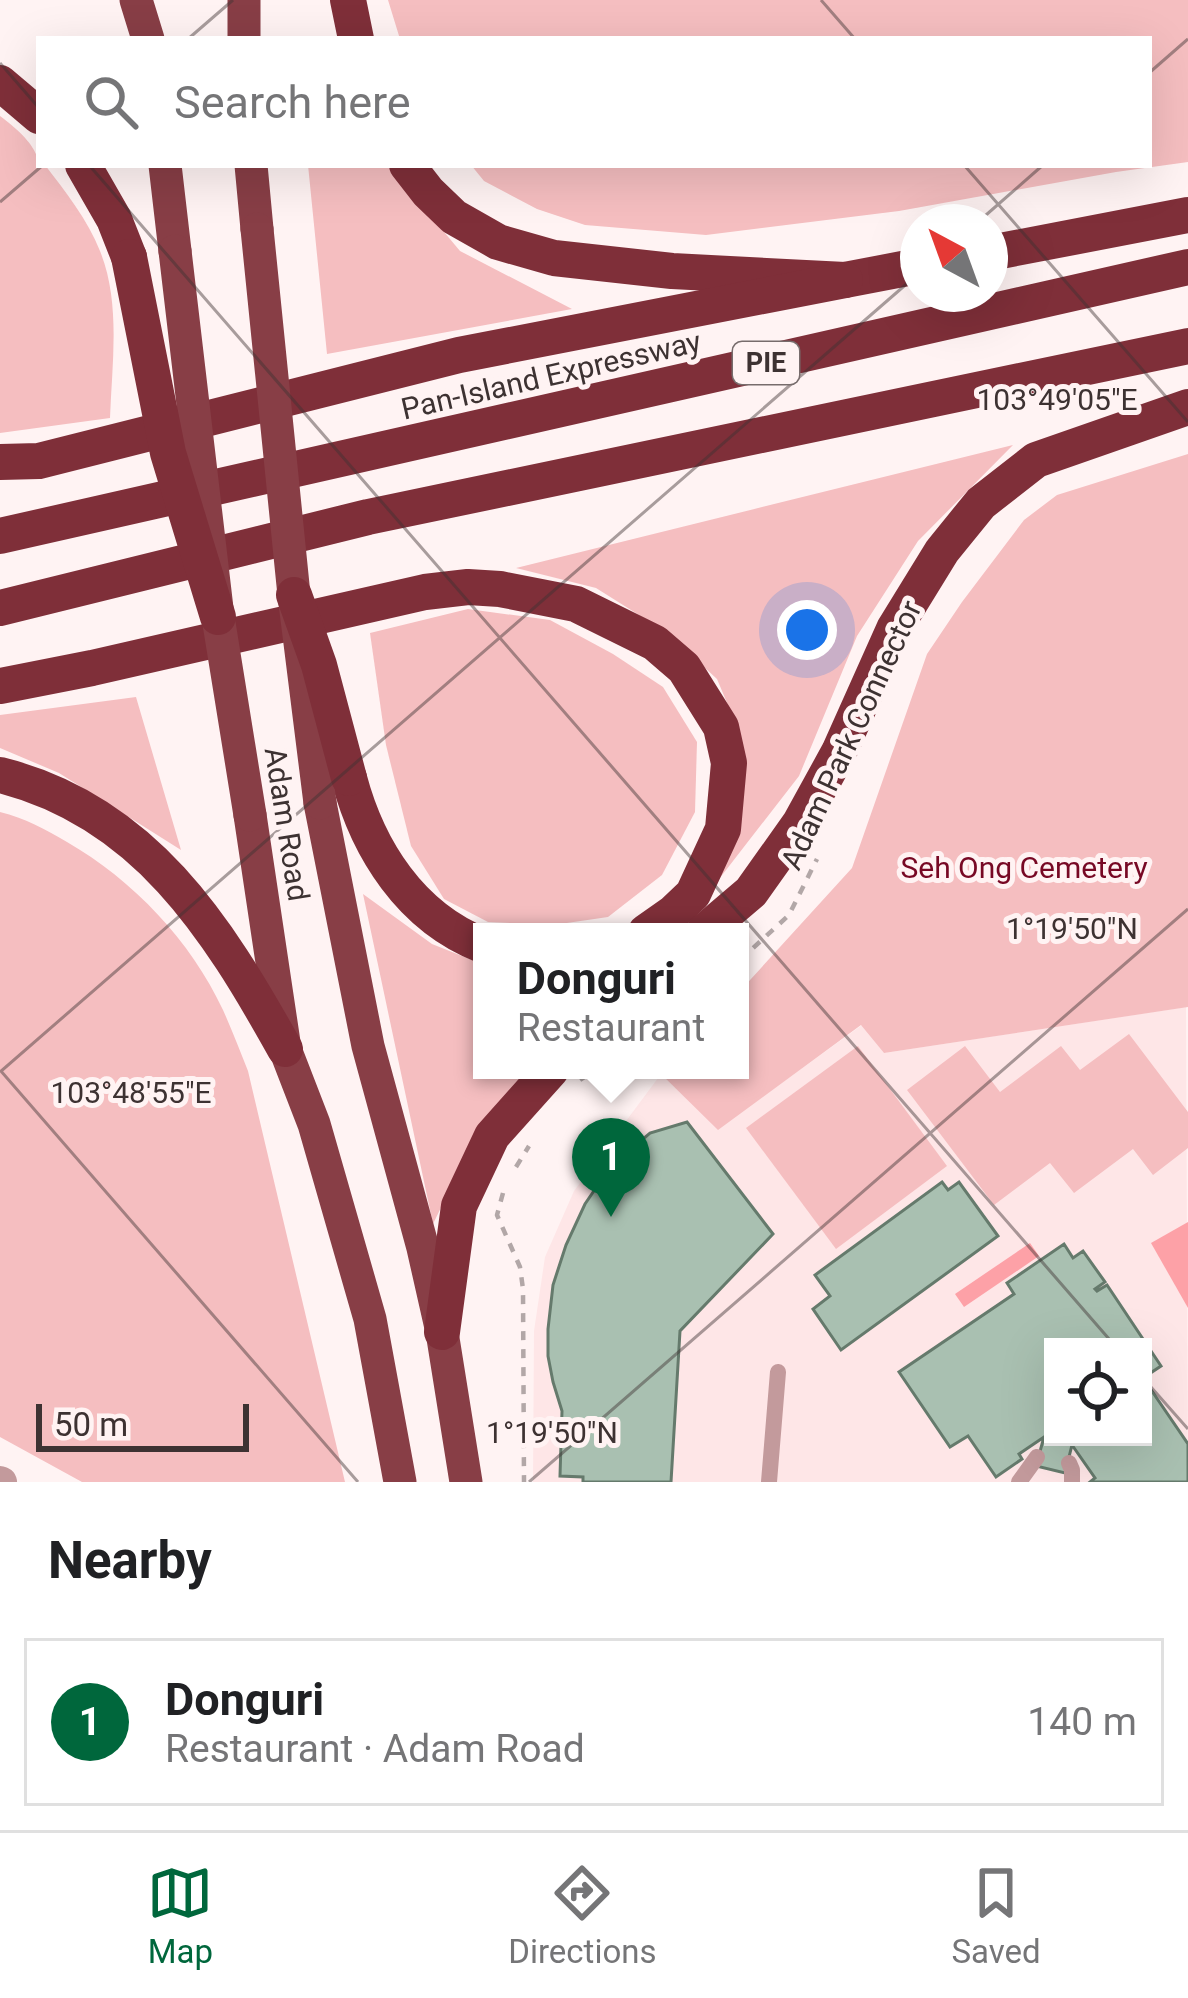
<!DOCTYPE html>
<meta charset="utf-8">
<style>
:root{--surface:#fff;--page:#f6f6f6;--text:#202124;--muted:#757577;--line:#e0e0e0;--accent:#00673c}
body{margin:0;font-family:Roboto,sans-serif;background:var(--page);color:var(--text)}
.controls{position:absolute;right:36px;bottom:36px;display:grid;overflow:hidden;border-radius:0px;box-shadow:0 12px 48px #0002}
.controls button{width:108px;height:108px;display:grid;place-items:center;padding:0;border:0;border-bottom:3px solid var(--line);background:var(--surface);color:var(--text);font:60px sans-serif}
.compass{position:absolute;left:900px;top:204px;width:108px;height:108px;border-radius:50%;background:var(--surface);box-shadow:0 12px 48px #0002;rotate:319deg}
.scale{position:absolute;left:36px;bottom:30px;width:213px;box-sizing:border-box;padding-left:12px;border:6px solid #3d3232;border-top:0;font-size:33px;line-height:42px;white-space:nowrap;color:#3d3232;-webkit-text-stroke:9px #fff3f3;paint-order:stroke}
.you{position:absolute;left:807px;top:630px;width:42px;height:42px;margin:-30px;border:9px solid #fff;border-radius:50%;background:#1a73e8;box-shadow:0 0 0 18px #1a73e833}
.badge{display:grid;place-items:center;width:78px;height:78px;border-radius:50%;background:var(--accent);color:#fff;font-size:39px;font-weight:700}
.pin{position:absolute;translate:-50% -99px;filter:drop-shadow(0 3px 6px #0008)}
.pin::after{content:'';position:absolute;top:63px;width:42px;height:36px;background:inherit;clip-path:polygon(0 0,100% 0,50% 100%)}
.popup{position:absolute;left:473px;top:923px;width:276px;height:156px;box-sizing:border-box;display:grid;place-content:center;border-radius:0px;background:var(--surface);filter:drop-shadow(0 3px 9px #0005);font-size:39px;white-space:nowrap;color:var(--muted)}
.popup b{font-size:45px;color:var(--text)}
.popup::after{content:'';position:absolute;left:50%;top:100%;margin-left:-24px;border:24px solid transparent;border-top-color:var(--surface)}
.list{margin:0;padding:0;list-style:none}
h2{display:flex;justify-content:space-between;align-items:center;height:156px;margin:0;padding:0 48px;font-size:51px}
h2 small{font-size:39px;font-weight:400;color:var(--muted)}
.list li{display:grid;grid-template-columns:78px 1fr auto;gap:36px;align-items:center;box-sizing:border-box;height:168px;margin:0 24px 24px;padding:0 24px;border:3px solid var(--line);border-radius:0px}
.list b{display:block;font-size:45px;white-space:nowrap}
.list p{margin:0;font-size:39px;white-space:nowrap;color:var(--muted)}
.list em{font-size:39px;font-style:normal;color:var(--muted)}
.icon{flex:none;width:66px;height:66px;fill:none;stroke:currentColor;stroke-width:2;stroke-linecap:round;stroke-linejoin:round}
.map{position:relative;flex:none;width:1188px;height:1482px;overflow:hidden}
.search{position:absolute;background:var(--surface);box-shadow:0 12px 48px #0002;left:36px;right:36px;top:36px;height:132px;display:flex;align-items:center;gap:30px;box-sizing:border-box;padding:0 42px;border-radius:0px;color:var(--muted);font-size:45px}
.sheet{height:348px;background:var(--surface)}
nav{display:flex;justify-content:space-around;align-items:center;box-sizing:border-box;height:168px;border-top:3px solid var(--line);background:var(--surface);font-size:33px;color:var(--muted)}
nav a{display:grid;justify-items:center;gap:6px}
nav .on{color:var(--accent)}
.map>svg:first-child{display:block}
</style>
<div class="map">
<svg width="1188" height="1482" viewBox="0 0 1188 1482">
<rect width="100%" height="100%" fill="#fff3f3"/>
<path fill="#fee6e7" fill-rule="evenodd" d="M1186,1007L1188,1482H533L534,1331L545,1257L574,1191L661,1074L718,1129L862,1025L884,1053ZM1053,1347H1143V1437H1053Z"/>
<g fill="#f5bec0">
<polygon points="388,0 1188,0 1188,162 1116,172 899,211 706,235 585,225 537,209 484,181 471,165 1149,165 1149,39 400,39"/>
<path d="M0,116C16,128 37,145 39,165H45C65,191 88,220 100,251C121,303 112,363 110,418L0,433Z"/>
<polygon points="308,165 388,165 460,251 572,309 327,354"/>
<polygon points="1013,445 918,541 857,636 799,776 716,883 738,729 717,679 666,632 596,588 516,568"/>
<polygon points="1188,454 1188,1007 884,1053 861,1025 718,1130 661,1074 665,1070 740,1070 740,991 852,868 927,654 962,602 1024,520 1057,495"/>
<polygon points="468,609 550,620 613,654 663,687 697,742 695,812 662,875 608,917 553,925 488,922 444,899 411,846 386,745 370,633"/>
<polygon points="136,697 181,850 59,773 0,748 0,715"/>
<path d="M0,812C25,818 45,829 67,842C133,880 191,941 223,1010C232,1030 240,1051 248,1071L345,1482H82L0,1437Z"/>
<polygon points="363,894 432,944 482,964 482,1070 530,1070 481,1125 433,1224"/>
<polygon points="1129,1034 1188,1112 1188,1148 1153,1175 1133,1149 1074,1193 1050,1163 994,1205 907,1090 965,1046 1000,1092 1061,1046 1080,1070"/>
<polygon points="858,1046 947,1166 836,1249 746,1128"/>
</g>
<g fill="#fda1a7">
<polygon points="1188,1222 1188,1308 1151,1243"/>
<polygon points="1030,1243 1039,1256 964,1307 955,1294"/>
</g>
<g fill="#a9c0b1" stroke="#657a6c" stroke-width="3" fill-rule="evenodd">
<polygon points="687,1122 773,1234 680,1331 671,1482 583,1482 583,1477 560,1476 562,1411 553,1382 548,1356 548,1329 553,1285 566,1245 585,1204 611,1166 650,1133"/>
<polygon points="942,1182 948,1190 959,1182 998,1236 841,1350 813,1309 830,1296 815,1275"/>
<path d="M1064,1244L1073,1258L1083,1251L1105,1282L1095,1289L1097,1291L1107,1285L1161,1366L1143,1378L1188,1444V1482H1090L1095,1478L1072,1445L1065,1473L1036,1466L1044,1437L1019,1454L1022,1459L996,1477L968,1436L950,1447L899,1372L1014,1294L1007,1283ZM1053,1347H1143V1437H1053Z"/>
</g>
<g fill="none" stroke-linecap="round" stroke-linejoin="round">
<g stroke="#b2a7a7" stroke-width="4.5" stroke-dasharray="9 9" stroke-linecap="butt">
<polyline points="740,960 789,915 817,859"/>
<polyline points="580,1080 595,1070"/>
<polyline points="516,1167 529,1146"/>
<polyline points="503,1193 497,1215 520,1267 523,1289 524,1482"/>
</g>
<g stroke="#c39a9c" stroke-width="16">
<polyline points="1069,1463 1072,1470 1072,1482"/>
<polyline points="769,1482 778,1372"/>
<polyline points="1019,1482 1037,1457"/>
</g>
<polyline stroke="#c39a9c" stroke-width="30" points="0,1481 2,1482"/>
<g stroke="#883e46" stroke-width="33">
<polyline points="136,0 148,39"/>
<polyline points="244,0 244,39"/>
<polyline points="165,165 175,251"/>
<polyline points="251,165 257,229"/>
<polyline points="320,803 368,1046 423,1248 442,1332 466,1482"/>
<polyline points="250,815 285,1049 314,1124 370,1319 400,1482"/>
</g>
<g stroke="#7f2f39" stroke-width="36">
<polyline points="348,0 356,39"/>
<polyline points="0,83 39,116"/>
<polyline points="83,165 114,219 129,257"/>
<polyline points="407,165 428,192 454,217 498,242 554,258 672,271 845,280 918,266"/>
<polyline points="990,253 1188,215"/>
<polyline points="0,462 39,461 459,355 845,280"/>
<polyline points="0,536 1188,267"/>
<polyline points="0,608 368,517 1188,346"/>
<polyline points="0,686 92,668 425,592 468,587 500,589 576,604 655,643 684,668 721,727 729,763 723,829 693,894 673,913 646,932"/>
<path d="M0,775C144,811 217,927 285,1049"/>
<path d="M349,778C368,850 411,917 482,945"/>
<polyline points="704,932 751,892 800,823 839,752 894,629 942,551 981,503 1036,460 1188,407"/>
<polyline points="442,1332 459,1206 492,1136 551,1070"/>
</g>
<g stroke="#883e46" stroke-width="33">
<polyline points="257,229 294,595 320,803"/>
<polyline points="175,251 218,617 250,815"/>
</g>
<g stroke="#7f2f39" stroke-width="36">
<polyline points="129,257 168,453 218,617"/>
<polyline points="294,595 319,665 349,778"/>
</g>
</g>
<path fill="none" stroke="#3d3232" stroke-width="3" stroke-opacity="0.45" d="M821,0L855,39M188,39L233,0M0,63L39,108M1149,73L1188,39M89,165L1116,1347M964,165L1188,422M0,202L43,165M978,222L1043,165M0,1070L358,1482M0,1072L918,274M1143,1378L1188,1429M529,1482L1188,909"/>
<g text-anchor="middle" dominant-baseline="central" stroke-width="10" stroke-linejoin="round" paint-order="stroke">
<rect fill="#fff3f3" stroke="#776c6c" stroke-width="3" x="733" y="342" width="66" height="42" rx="9"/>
<g font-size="27" font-weight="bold" fill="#3d3232">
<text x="766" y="363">PIE</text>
</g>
<g font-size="30" fill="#3d3232" stroke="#fff3f3">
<text transform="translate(551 375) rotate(-13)">Pan-Island Expressway</text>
<text transform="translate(851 735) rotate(-65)">Adam Park Connector</text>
<text transform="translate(287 824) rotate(81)">Adam Road</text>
</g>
<g font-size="30" fill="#770824" stroke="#fff3f3">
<text x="1024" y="867">Seh Ong Cemetery</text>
</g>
</g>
<g font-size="30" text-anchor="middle" fill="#3d3232" stroke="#fff3f3" stroke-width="10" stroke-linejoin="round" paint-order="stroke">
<text x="1057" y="410">103°49'05"E</text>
<text x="1072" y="939">1°19'50"N</text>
<text x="131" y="1103">103°48'55"E</text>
<text x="552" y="1443">1°19'50"N</text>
</g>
</svg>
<div class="controls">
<button><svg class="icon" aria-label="locate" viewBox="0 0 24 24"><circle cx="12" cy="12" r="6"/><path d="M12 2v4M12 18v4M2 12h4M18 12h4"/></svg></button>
</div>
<svg class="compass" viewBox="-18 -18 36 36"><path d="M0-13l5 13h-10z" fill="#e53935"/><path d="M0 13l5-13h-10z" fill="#757577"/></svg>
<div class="scale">50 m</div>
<div class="you"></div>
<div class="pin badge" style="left:611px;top:1217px">1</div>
<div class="popup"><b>Donguri</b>Restaurant</div>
<div class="search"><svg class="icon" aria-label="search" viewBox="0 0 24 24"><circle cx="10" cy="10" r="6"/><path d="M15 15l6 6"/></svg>Search here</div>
</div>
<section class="sheet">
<h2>Nearby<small></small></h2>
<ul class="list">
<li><span class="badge">1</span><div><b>Donguri</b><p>Restaurant · Adam Road</p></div><em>140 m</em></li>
</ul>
</section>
<nav>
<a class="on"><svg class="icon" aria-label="map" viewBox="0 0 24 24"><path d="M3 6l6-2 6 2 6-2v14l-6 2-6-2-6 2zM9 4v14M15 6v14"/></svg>Map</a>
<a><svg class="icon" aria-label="directions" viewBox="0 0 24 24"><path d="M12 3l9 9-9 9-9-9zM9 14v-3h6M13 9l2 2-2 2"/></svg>Directions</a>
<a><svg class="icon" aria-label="saved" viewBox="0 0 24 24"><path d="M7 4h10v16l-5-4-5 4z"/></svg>Saved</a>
</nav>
